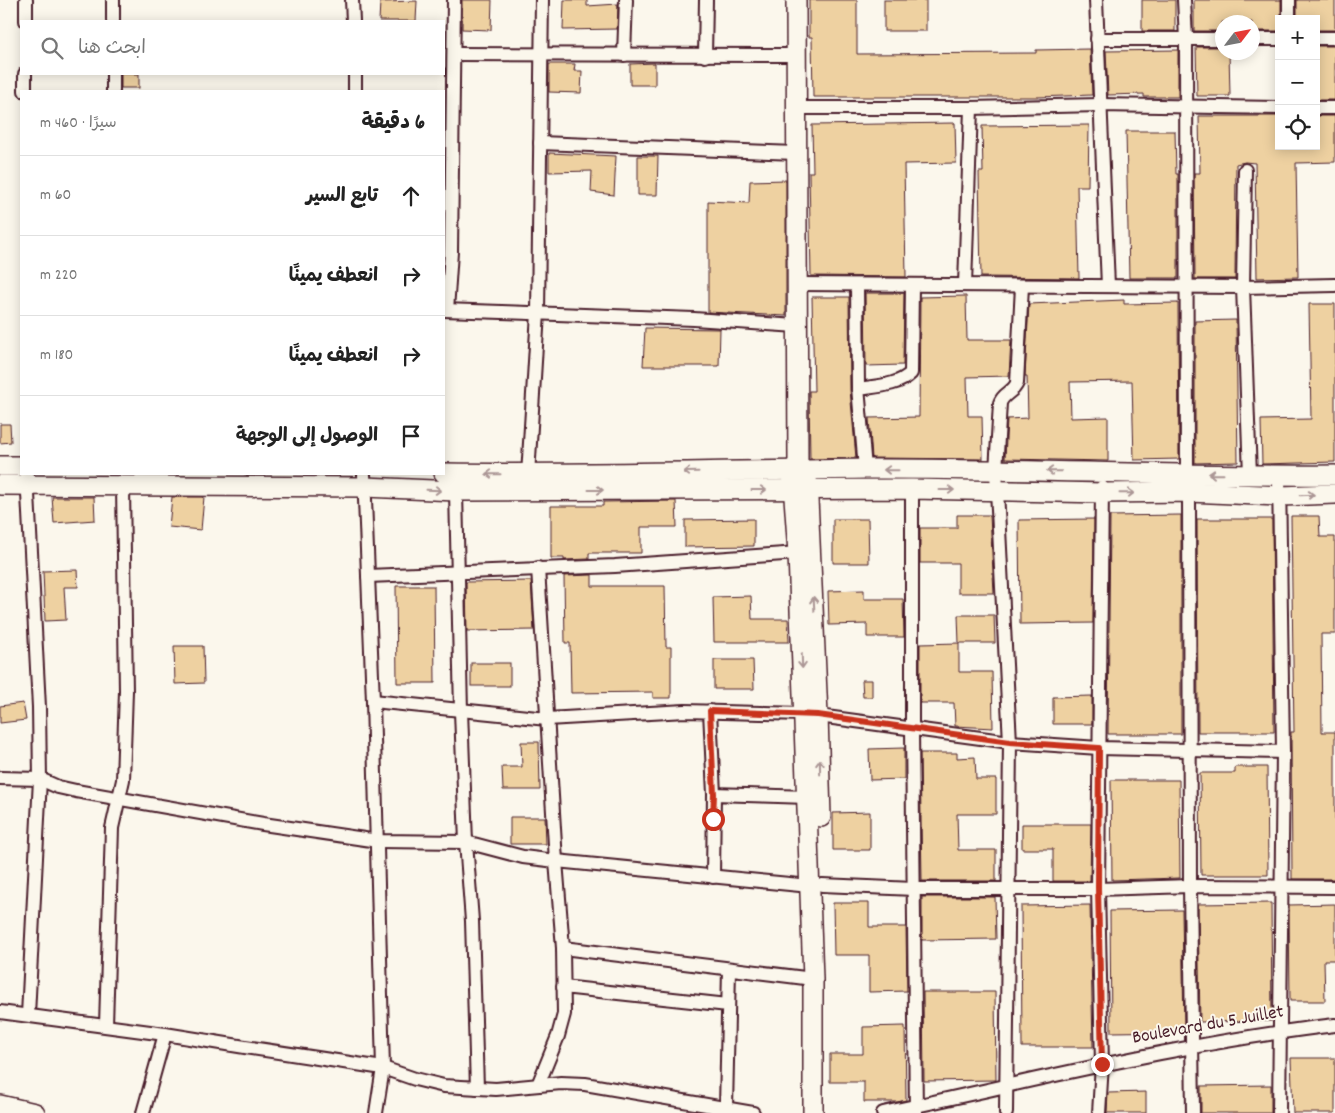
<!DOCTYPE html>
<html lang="ar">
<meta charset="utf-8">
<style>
:root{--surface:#fff;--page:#f2f2f2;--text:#222;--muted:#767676;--line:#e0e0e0}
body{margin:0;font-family:Dekko,"Playpen Sans Arabic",sans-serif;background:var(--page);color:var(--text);direction:rtl}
.controls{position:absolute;right:15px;top:15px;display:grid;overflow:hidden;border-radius:0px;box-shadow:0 2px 12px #0003}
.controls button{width:45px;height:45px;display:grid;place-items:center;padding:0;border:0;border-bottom:1px solid var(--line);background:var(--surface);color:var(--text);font:25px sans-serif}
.compass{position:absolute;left:1215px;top:15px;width:45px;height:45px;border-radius:50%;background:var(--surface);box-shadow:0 2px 12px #0003;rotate:58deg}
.stop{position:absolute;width:15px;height:15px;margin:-11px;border:4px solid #c8321e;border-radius:50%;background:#fff}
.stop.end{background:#c8321e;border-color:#fff;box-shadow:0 1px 5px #0008}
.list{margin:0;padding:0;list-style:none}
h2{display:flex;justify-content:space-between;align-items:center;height:65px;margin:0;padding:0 20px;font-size:21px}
h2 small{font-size:16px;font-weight:400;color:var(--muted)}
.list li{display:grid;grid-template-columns:32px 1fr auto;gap:15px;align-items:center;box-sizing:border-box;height:80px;padding:0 20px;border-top:1px solid var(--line)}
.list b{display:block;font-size:19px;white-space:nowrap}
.list em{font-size:16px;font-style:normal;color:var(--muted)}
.icon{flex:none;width:28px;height:28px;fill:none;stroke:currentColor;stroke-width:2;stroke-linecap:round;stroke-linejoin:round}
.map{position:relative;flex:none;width:1335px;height:1113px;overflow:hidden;direction:ltr}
.search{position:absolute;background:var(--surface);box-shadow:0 2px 12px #0003;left:20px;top:20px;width:425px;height:55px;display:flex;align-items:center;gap:12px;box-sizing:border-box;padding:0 18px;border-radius:0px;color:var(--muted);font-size:19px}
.panel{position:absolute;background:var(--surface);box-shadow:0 2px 12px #0003;left:20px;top:90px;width:425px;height:385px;border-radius:0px;direction:rtl}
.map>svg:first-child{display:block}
</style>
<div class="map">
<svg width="1335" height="1113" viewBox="0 0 1335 1113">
<rect width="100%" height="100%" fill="#fbf7ec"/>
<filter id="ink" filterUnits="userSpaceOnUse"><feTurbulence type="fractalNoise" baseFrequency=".02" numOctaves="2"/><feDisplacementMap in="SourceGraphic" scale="10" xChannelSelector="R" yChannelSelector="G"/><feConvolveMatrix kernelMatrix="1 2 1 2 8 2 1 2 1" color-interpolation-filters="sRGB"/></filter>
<g filter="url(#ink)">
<g fill="#eed1a1" stroke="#4a1f2b">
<polygon points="462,0 492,0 491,30 462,29"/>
<polygon points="564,0 587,0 587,6 618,4 617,29 563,30"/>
<polygon points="809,0 857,0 857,54 1036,53 1036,50 1090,49 1092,95 1037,97 813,97 812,37 809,37"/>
<rect x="884" y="0" width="42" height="31"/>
<rect x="1142" y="0" width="33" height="31"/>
<polygon points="1194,0 1281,0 1281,19 1279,19 1279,31 1252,31 1252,22 1222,22 1222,31 1194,31"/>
<polygon points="1297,0 1335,0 1335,30 1316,30 1316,19 1297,19"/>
<polygon points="417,1 416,21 379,21 380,2"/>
<rect x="1316" y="46" width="19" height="54"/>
<polygon points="1196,47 1222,47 1222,52 1229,52 1230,96 1197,96"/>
<polygon points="1178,50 1178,97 1144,97 1144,94 1108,95 1106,51"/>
<polygon points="655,63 655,85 630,85 630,64"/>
<polygon points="549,64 575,64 574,71 582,71 581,93 549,92"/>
<rect x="121" y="74" width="18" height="14"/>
<polygon points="1199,116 1279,116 1279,146 1316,146 1316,116 1335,116 1335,162 1296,163 1298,277 1257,278 1255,163 1245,162 1236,164 1235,279 1195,279 1194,173 1200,173"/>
<polygon points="955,123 956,163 904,164 906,277 811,276 809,172 813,172 812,125"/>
<polygon points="1089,125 1088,186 1077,186 1079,278 981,277 979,172 983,172 982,126"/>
<polygon points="1126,131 1175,131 1176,174 1178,174 1178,278 1129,278"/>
<polygon points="549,153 616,156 614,195 591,192 592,171 549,172"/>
<polygon points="638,156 658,156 657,195 638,195"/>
<polygon points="786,180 786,316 708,312 708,201 749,203 750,181"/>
<polygon points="865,293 904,293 903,365 866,366"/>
<polygon points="966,296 967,340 1011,340 1009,376 967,377 968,416 982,416 983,459 872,458 869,418 919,417 920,297"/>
<polygon points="812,297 849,297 850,390 856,458 810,459 809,391 814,391"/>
<polygon points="1124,300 1124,304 1178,303 1179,459 1134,460 1132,381 1070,382 1071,418 1108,417 1108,461 1005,459 1007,419 1028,418 1027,376 1025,376 1029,304"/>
<polygon points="1309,304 1335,304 1335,462 1262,464 1261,420 1311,419"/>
<polygon points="1236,320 1238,462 1195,463 1195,321"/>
<polygon points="645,328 720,329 719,366 643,366"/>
<polygon points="0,424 10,424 11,442 0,443"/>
<polygon points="52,497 94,497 95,520 54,523"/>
<polygon points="172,497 204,497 201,530 169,527"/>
<polygon points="676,501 677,527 641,527 641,553 589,553 589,559 564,560 564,558 551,558 551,506 603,506 603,502"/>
<polygon points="957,515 990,515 994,593 958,593 958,563 920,563 920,528 957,528"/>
<polygon points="1181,515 1181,734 1108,734 1110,516"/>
<polygon points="1291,516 1319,516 1320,537 1335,537 1335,634 1321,634 1322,732 1335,732 1335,879 1292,879 1291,732 1294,732"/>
<polygon points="754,519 754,546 685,547 685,520"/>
<polygon points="833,519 868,519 869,563 833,563"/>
<polygon points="1094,519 1093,623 1020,624 1019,520"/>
<polygon points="1197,519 1272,519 1274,732 1198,732"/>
<polygon points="77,570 78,587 64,587 66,620 45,621 43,571"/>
<polygon points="592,575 592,586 665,586 666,647 671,647 671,698 653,698 653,692 571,693 570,643 565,643 564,576"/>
<polygon points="531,581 534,630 467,631 466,582"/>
<polygon points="396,586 434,586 435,683 397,683"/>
<polygon points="864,590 864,599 903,599 904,637 867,637 867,624 829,625 828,591"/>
<polygon points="751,596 752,619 788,619 789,642 714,642 713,597"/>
<polygon points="958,615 994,615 995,643 959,643"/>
<polygon points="959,643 959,672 992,672 993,728 955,726 954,703 920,703 920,644"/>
<polygon points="174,646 203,646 204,683 175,684"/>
<polygon points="714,660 753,660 754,689 714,689"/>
<rect x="471" y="663" width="39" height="23"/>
<polygon points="862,680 872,680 872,697 863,697"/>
<polygon points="1092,696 1092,724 1053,724 1053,697"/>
<polygon points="23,703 26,720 0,723 0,706"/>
<polygon points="521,742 539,742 540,790 503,790 502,767 522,767"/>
<polygon points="904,748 904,779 870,780 869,749"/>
<polygon points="920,753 957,753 957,758 975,757 976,779 996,779 996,814 957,814 958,850 996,850 996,881 922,881"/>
<polygon points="1235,767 1267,767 1268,875 1201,875 1200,773 1235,773"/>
<polygon points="1111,780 1179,780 1180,878 1112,880"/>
<polygon points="870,812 870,850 833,850 833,813"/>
<polygon points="510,817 545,817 546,844 510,844"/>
<polygon points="1022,824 1091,824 1090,881 1053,881 1053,849 1022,849"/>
<polygon points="922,897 995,897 996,939 922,940"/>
<polygon points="833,903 869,903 869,927 906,927 907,991 869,992 869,955 834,955"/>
<polygon points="1271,903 1272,1021 1200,1022 1198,904"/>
<polygon points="1335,904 1335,960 1324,960 1325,1001 1290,1001 1289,905"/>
<polygon points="1090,905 1093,1047 1022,1047 1021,906"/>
<polygon points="1182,910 1184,1031 1111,1032 1110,911"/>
<polygon points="923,992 995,992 996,1080 924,1081"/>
<polygon points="905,1026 906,1100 897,1102 864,1102 864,1082 830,1082 830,1054 863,1054 863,1027"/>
<polygon points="1291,1058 1335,1058 1335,1113 1293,1113"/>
<polygon points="1271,1085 1271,1113 1201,1113 1201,1086"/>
<polygon points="1146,1092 1146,1113 1107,1113 1108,1093"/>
</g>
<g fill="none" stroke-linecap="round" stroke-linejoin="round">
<g stroke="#4a1f2b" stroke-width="16">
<g id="street">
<polyline points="352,0 353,21"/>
<polyline points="1096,0 1108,286"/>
<polyline points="1184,0 1186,39 1187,474"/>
<polyline points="1289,0 1289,19"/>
<polyline points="26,21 26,0"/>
<polyline points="113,21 113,0"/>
<polyline points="1316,38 1335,38"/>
<polyline points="1097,39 1222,39"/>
<polyline points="1252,39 1279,39"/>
<polyline points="454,54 795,55"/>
<polyline points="624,55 626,0"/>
<polyline points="705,56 706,0"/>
<polyline points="355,74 355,91"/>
<polyline points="25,91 25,74"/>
<polyline points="113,91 113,74"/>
<polyline points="795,108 971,108 1100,105 1279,108"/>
<polyline points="1316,108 1335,108"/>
<polyline points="540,143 796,153"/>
<polyline points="1245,170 1243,287 1250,475"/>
<polyline points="797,284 1243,287 1335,285"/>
<polyline points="857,285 858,387 865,469"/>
<polyline points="965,285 971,108"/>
<polyline points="444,310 694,319 797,326"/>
<polyline points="447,310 451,252 454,0"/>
<path d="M858,389C876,386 898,386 911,373L912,285"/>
<polyline points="27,474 39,707 40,779 28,1015"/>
<polyline points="364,474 373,701 383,1068 376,1113"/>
<polyline points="528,475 538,313 542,0"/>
<polyline points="912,489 912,729 916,1113"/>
<polyline points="456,491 461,711 466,842 472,921 477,1088"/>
<polyline points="1189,492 1190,886 1193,1113"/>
<polyline points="368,576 615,566 798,553"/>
<polyline points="373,701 547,719 685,711 804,714 1010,742 1099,748 1283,752"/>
<polyline points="710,711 714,794"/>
<polyline points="0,778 40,779 58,787 76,791 263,824 378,841 466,842 523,857 556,861 810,886"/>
<polyline points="713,877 714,794 807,797"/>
<polyline points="822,885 914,889 1098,889 1190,886 1335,887"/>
<polyline points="563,948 813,979"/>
<polyline points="563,987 728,1005"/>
<polyline points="0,1012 165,1034 245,1047 383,1068 415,1079 444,1086 496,1089 561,1083 585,1084 753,1113"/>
<polyline points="106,1025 112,828 123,780 126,691 123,487"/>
<polyline points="538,1085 558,1036 564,1014 563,948 556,861 538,568"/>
<polyline points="726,1108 729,969"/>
<polyline points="143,1113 165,1034"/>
<path d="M883,1113C1033,1081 1182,1043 1335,1025"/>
<path d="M1006,1113L1010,742L996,471L1000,403C1003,393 1013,393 1017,383L1022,286"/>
<polyline points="1099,1113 1102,1064 1098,889 1102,487"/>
<polyline points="1279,1113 1283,752 1279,476"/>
</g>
</g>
<g stroke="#4a1f2b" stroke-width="22">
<g id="secondary">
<polyline points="796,0 798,464 792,470 798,553 813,979 813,1113"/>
<polyline points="0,466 21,466"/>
<path d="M444,473C584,475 724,471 865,469C1021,468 1178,477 1335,475"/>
<polyline points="807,477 818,715 821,817"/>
<polyline points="0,485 365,487 456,491 912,489 1103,493 1189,492 1281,496 1335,494"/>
<polyline points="0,1105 35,1113"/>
</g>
</g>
<use href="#street" stroke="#fbf7ec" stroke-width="12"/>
<use href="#secondary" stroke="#fbf7ec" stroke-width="19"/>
</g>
<defs><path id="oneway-shaft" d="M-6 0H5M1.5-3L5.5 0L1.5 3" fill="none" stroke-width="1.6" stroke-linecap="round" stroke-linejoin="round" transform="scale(1.25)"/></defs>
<g stroke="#ab9695">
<use href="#oneway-shaft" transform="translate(891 470) rotate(-179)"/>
<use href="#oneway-shaft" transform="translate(1054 471) rotate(-179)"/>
<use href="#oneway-shaft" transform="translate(691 472) rotate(179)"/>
<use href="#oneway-shaft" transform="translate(493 474) rotate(-179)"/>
<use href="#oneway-shaft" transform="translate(1216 474) rotate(-179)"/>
<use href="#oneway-shaft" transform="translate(434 490) rotate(2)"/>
<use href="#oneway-shaft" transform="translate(596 490)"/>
<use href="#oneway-shaft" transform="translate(759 490)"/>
<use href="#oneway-shaft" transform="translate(947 490)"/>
<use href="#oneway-shaft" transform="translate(1127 493) rotate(-1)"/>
<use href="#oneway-shaft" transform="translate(1307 495) rotate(-2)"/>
<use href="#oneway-shaft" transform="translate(814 604) rotate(-93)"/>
<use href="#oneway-shaft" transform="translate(802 661) rotate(88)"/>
<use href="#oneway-shaft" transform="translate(820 767) rotate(-91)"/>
</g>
</g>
<g fill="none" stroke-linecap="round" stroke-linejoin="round" filter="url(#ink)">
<polyline stroke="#c8321e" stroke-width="6" points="713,819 714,794 710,711 818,715 1010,742 1099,748 1098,888 1102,1064"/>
</g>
<g text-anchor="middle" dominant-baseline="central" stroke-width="4" stroke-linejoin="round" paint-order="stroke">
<g font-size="19" fill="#4a1f2b" stroke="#fbf7ec">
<text transform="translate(1208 1026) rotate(-10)">Boulevard du 5 Juillet</text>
</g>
</g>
</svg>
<div class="controls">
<button>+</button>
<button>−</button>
<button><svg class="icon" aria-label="locate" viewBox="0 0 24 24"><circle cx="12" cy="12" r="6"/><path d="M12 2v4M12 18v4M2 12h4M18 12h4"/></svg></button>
</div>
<svg class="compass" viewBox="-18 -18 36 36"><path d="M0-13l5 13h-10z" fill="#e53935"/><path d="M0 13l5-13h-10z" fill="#767676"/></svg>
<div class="stop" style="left:713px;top:819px"></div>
<div class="stop end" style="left:1102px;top:1064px"></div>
<div class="search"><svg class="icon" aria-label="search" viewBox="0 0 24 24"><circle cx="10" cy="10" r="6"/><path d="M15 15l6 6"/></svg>ابحث هنا</div>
<section class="panel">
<h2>6 دقيقة<small>سيرًا · 460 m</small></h2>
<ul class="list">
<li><svg class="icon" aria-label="ahead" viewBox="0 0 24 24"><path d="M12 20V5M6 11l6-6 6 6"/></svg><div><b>تابع السير</b></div><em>60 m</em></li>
<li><svg class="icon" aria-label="right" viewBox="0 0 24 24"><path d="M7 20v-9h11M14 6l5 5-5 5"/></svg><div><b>انعطف يمينًا</b></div><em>220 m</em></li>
<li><svg class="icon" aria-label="right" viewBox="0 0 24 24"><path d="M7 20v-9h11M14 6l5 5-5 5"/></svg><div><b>انعطف يمينًا</b></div><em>180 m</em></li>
<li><svg class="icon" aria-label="arrive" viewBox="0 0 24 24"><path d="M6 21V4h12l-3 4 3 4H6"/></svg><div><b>الوصول إلى الوجهة</b></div></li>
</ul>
</section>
</div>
